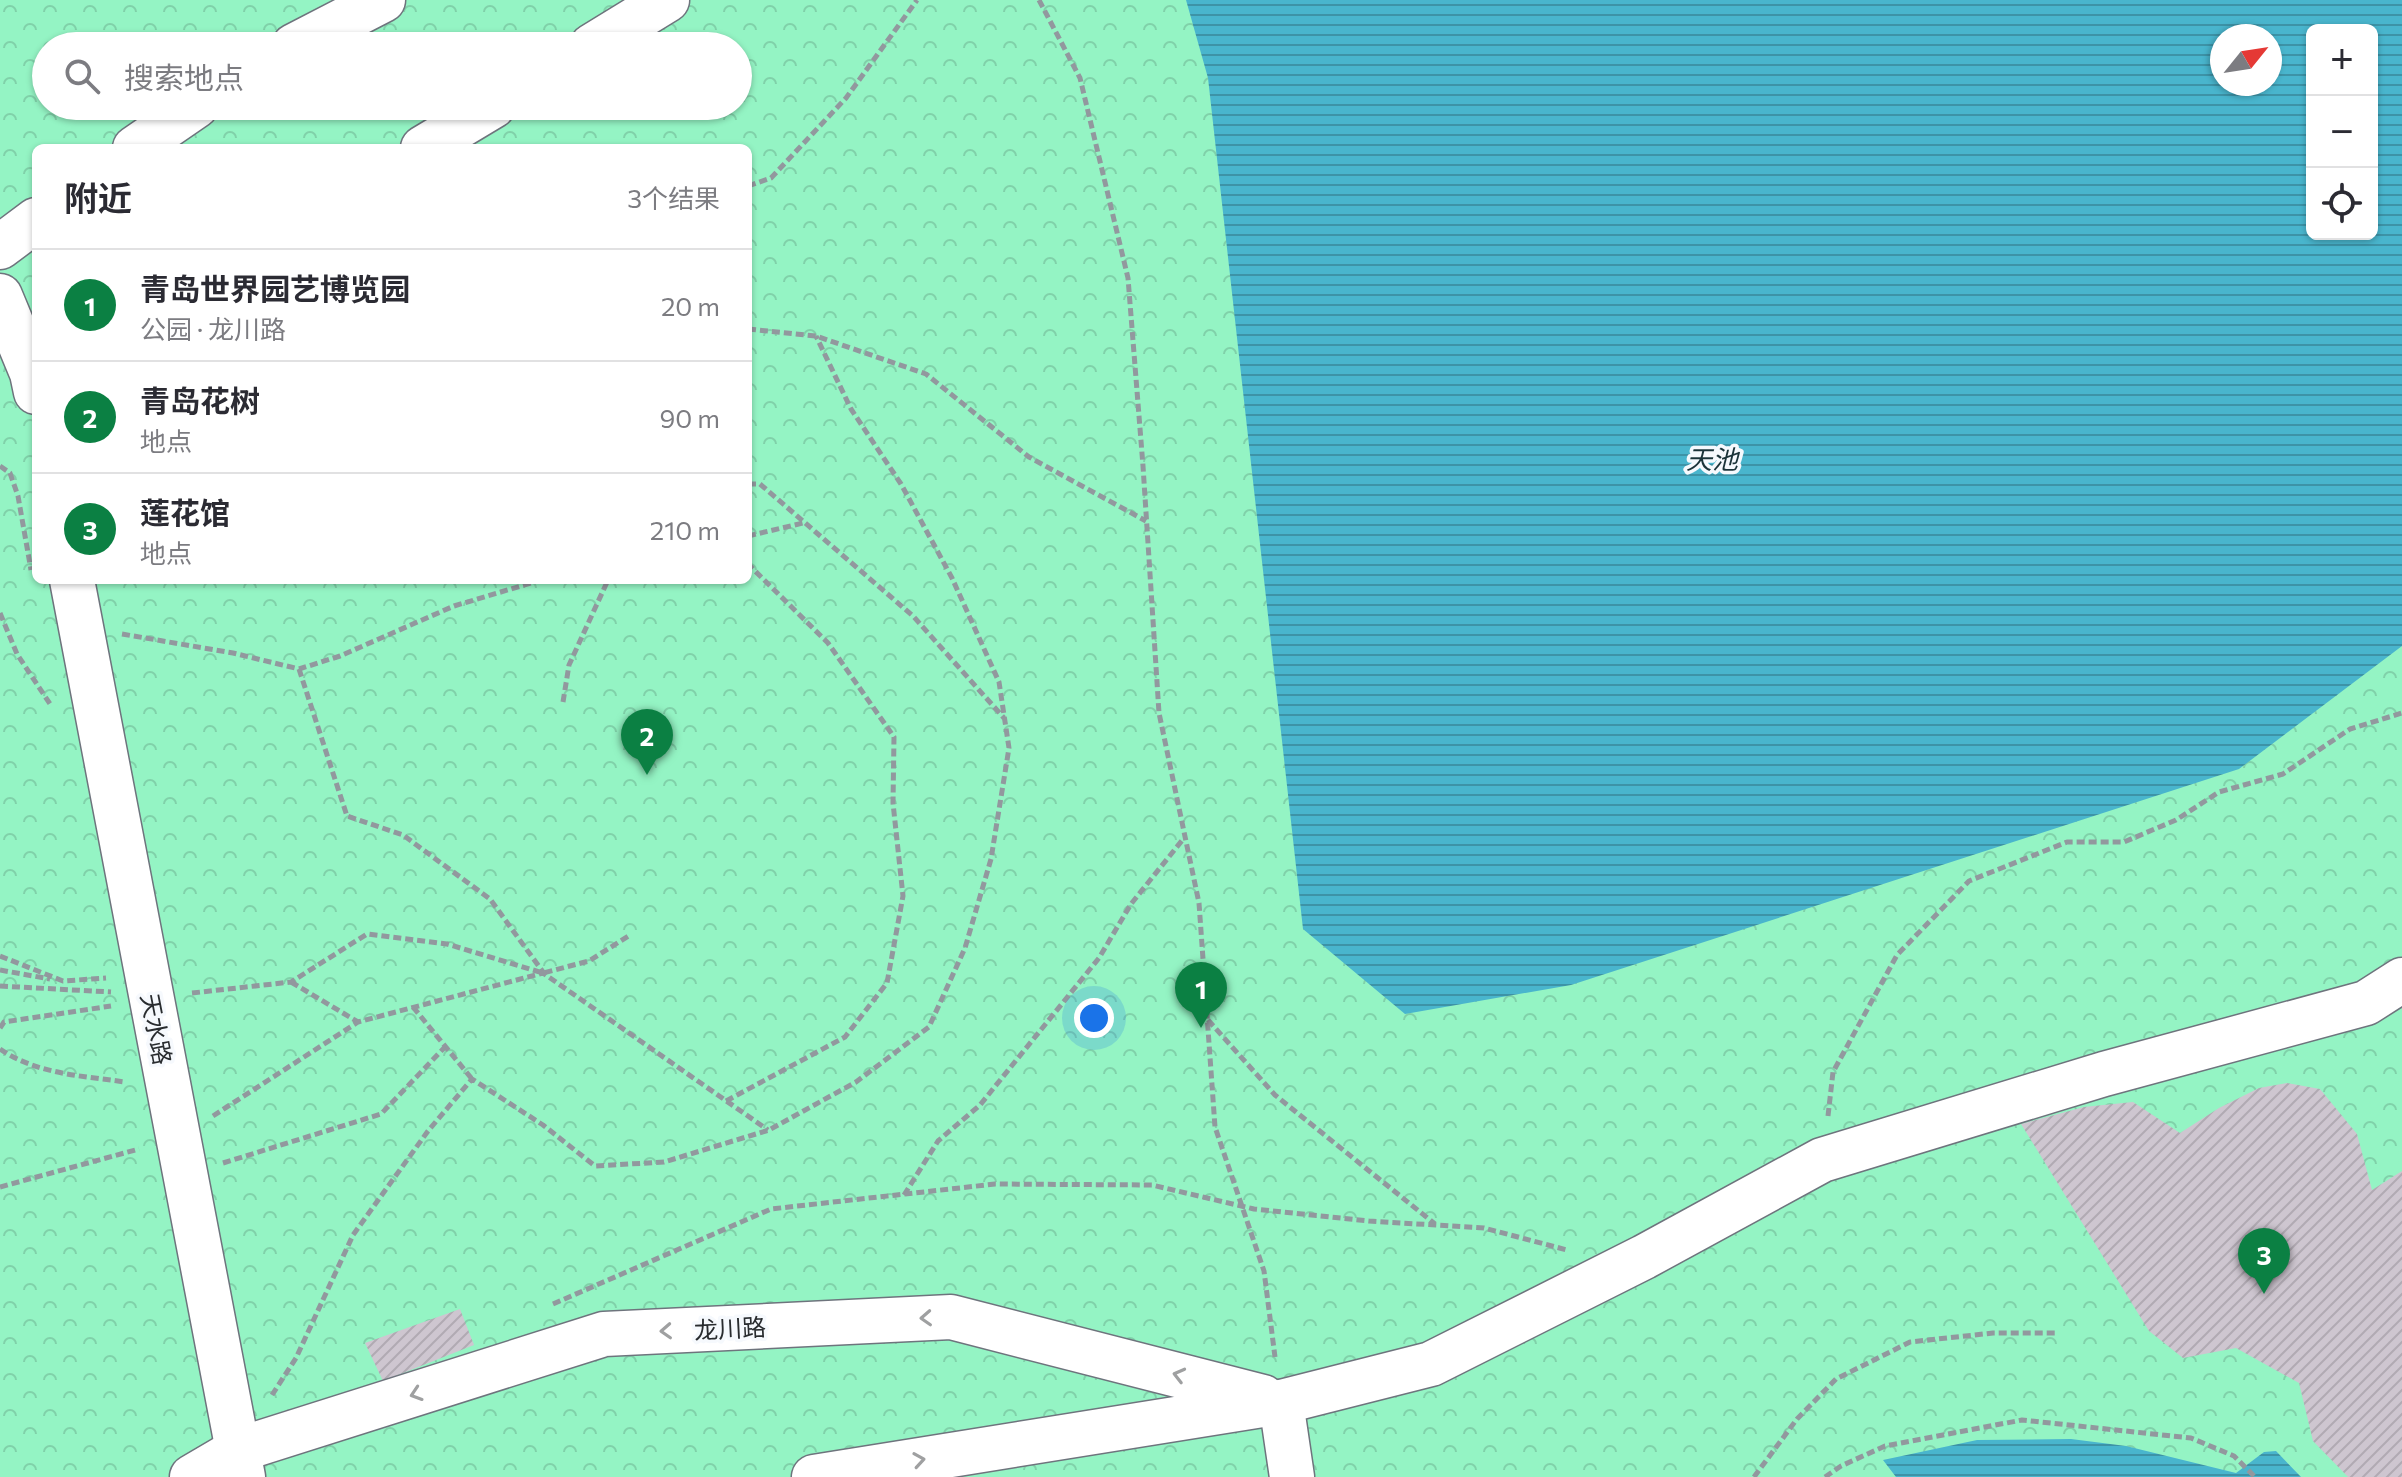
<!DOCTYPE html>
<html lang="zh">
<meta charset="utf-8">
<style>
:root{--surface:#fff;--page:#f7f7f7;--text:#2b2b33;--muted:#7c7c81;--line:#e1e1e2;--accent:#0b8043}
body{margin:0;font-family:Commissioner,"Noto Sans SC",sans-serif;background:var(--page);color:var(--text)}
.controls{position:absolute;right:24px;top:24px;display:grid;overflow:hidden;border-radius:12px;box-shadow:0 2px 6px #0004}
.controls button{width:72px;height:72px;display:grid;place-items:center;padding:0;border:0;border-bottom:2px solid var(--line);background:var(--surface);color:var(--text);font:40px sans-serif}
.compass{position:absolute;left:2210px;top:24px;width:72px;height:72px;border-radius:50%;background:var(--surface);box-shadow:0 2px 6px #0004;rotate:60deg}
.you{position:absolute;left:1094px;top:1018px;width:28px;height:28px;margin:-20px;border:6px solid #fff;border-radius:50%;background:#1a73e8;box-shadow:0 0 0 12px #1a73e833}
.badge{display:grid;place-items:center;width:52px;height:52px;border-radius:50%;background:var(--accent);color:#fff;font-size:26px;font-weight:700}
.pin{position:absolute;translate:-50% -66px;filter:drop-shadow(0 2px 4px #0008)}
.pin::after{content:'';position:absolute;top:42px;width:28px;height:24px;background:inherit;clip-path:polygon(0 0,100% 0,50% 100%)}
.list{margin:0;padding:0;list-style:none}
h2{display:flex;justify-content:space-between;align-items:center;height:104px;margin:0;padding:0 32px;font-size:34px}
h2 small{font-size:26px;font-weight:400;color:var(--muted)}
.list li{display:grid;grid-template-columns:52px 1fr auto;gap:24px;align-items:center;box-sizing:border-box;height:112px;padding:0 32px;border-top:2px solid var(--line)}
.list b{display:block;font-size:30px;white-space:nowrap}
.list p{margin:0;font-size:26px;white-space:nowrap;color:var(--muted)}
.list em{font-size:26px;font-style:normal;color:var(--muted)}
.icon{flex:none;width:44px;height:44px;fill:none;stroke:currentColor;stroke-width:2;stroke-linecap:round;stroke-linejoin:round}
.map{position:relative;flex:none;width:2402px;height:1477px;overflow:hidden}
.search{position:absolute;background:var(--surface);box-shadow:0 2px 6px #0004;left:32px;top:32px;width:720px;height:88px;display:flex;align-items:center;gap:20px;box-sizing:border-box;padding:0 28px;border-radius:44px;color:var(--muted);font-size:30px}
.panel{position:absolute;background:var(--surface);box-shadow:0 2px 6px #0004;left:32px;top:144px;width:720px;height:440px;border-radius:12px}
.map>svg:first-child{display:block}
</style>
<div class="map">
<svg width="2402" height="1477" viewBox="0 0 2402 1477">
<defs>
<pattern id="park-crowns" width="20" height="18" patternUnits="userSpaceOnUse" patternTransform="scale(2)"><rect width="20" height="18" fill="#94f4c4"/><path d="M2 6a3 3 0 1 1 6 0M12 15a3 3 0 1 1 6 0" fill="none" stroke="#80d1a9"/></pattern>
<pattern id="water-rules" width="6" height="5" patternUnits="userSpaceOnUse" patternTransform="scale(2)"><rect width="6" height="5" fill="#49b5cd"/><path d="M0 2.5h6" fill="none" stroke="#3d93a7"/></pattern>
<pattern id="building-hatch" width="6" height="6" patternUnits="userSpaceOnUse" patternTransform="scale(2)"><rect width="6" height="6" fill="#cec6d0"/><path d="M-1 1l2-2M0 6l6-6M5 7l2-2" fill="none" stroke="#b1aab3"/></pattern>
</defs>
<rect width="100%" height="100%" fill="#e5edf6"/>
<path fill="url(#park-crowns)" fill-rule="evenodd" d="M0,0H2402V1477H0ZM2312,30H2372V234H2312ZM2222,36H2270V84H2222ZM46,46H738V106H46ZM36,148H748V580H36Z"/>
<g fill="url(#water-rules)" fill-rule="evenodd">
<path d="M1186,0H2402V646L2239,769L1571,985L1405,1014L1303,929L1208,78ZM2312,30H2372V234H2312ZM2222,36H2270V84H2222Z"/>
<polygon points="2071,1439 2126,1446 2236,1473 2264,1452 2276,1451 2301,1477 1896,1477 1883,1460 1977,1440"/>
</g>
<g fill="url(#building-hatch)">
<polygon points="2287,1083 2320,1089 2357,1134 2372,1190 2402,1171 2402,1477 2348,1477 2313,1441 2299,1383 2236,1348 2183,1358 2149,1331 2021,1124 2084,1107 2133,1102 2180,1133 2219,1108 2259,1088"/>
<polygon points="460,1309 474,1345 383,1381 365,1343"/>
</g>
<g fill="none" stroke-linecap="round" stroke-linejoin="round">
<g stroke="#6e747d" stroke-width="47">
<g id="minor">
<polyline points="294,46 383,0"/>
<polyline points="592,46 667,0"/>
<polyline points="135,148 196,106"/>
<polyline points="423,148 493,106"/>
<polyline points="0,247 36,220"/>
<polyline points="0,296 32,373 36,392"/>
<polyline points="72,580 243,1477"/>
<polyline points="1281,1402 1292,1477"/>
<polyline points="192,1477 238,1450 604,1334 951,1317 1263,1397"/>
<polyline points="814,1477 1281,1402 1431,1364 1644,1257 1822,1160 2104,1074 2366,1003 2402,980"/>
</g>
</g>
<g stroke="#92989e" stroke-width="5" stroke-dasharray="8 4" stroke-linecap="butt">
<polyline points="1039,0 1080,78 1128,278 1143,466 1159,713 1199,903 1215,1127 1264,1271 1275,1357"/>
<polyline points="748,186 771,178 846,98 917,0"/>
<polyline points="748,329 816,336 926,374 1029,457 1146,521"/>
<polyline points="0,466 10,473 18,496 31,570"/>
<polyline points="748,484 760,484 913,616 1004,718"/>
<polyline points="748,536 803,523"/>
<polyline points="0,613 17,654 52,707"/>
<polyline points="122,634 233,653 299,669 340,656 454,606 541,580"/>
<polyline points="299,669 347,816 403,835 490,899 543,972"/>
<polyline points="563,702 569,665 608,580"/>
<polyline points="0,956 63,981 106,978"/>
<polyline points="0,970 50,979"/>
<polyline points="291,982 358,1022"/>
<polyline points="0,986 111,992"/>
<polyline points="192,993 291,982 367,934 447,944 543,973 589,961 630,935"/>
<polyline points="413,1007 472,1079"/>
<polyline points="1208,1020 1275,1095 1435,1224"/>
<polyline points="0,1028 4,1022 111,1006"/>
<path d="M0,1049C36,1074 83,1076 125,1082"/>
<polyline points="726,1101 845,1037 887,983 903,896 893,803 894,737 828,643 748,564"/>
<polyline points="213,1116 358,1022 543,973 768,1130"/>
<polyline points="1828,1116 1833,1072 1897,955 1969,881 2067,842 2124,842 2176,820 2219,792 2283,774 2350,729 2402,713"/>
<polyline points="223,1163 381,1114 445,1047"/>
<polyline points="0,1187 139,1149"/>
<polyline points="904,1195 938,1141 980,1105 1099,958 1131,904 1184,838"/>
<polyline points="553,1304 771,1209 995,1184 1152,1185 1254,1209 1369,1221 1484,1228 1567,1250"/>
<polyline points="272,1395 296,1358 353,1235 428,1131 472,1079 543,1125 595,1166 664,1162 769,1130 856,1082 929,1027 965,948 991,859 1009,748 999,682 952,578 901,484 851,409 816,336"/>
<polyline points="1754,1477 1797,1419 1836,1379 1910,1342 1993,1333 2058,1333"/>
<polyline points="1825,1477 1841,1466 1885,1446 2022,1420 2191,1438 2234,1456 2255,1477"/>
</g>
<use href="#minor" stroke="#fff" stroke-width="44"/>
</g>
<defs><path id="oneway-chevron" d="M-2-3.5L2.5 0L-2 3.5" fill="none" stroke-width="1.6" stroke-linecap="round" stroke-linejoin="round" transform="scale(2)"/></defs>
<g stroke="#9fa0a1">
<use href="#oneway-chevron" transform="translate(926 1318) rotate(177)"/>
<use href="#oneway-chevron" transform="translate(666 1331) rotate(177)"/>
<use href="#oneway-chevron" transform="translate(1179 1375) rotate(-166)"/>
<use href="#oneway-chevron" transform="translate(416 1394) rotate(162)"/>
<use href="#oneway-chevron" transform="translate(919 1460) rotate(-9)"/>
</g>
<g text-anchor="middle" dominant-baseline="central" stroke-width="7" stroke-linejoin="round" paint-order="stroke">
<g font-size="24" fill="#292c2f" stroke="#f6f9fd">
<text transform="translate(157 1029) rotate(79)">天水路</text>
<text transform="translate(730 1328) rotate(-3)">龙川路</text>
</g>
<g font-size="26" font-style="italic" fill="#1b3339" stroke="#f6f9fd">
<text x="1712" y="458">天池</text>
</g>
</g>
</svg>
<div class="controls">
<button>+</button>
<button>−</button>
<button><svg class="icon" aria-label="locate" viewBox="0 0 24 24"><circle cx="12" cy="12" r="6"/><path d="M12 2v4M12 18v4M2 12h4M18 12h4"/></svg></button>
</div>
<svg class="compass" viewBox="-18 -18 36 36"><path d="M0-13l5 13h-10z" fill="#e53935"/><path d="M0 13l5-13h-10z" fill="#7c7c81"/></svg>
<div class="you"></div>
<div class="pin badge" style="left:1201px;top:1028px">1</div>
<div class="pin badge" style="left:647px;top:775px">2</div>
<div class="pin badge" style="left:2264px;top:1294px">3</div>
<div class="search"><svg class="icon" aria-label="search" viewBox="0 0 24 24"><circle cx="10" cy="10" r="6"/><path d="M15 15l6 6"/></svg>搜索地点</div>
<section class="panel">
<h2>附近<small>3个结果</small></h2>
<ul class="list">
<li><span class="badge">1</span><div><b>青岛世界园艺博览园</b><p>公园 · 龙川路</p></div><em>20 m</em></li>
<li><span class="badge">2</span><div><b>青岛花树</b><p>地点</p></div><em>90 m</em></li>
<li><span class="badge">3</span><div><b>莲花馆</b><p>地点</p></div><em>210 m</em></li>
</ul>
</section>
</div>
